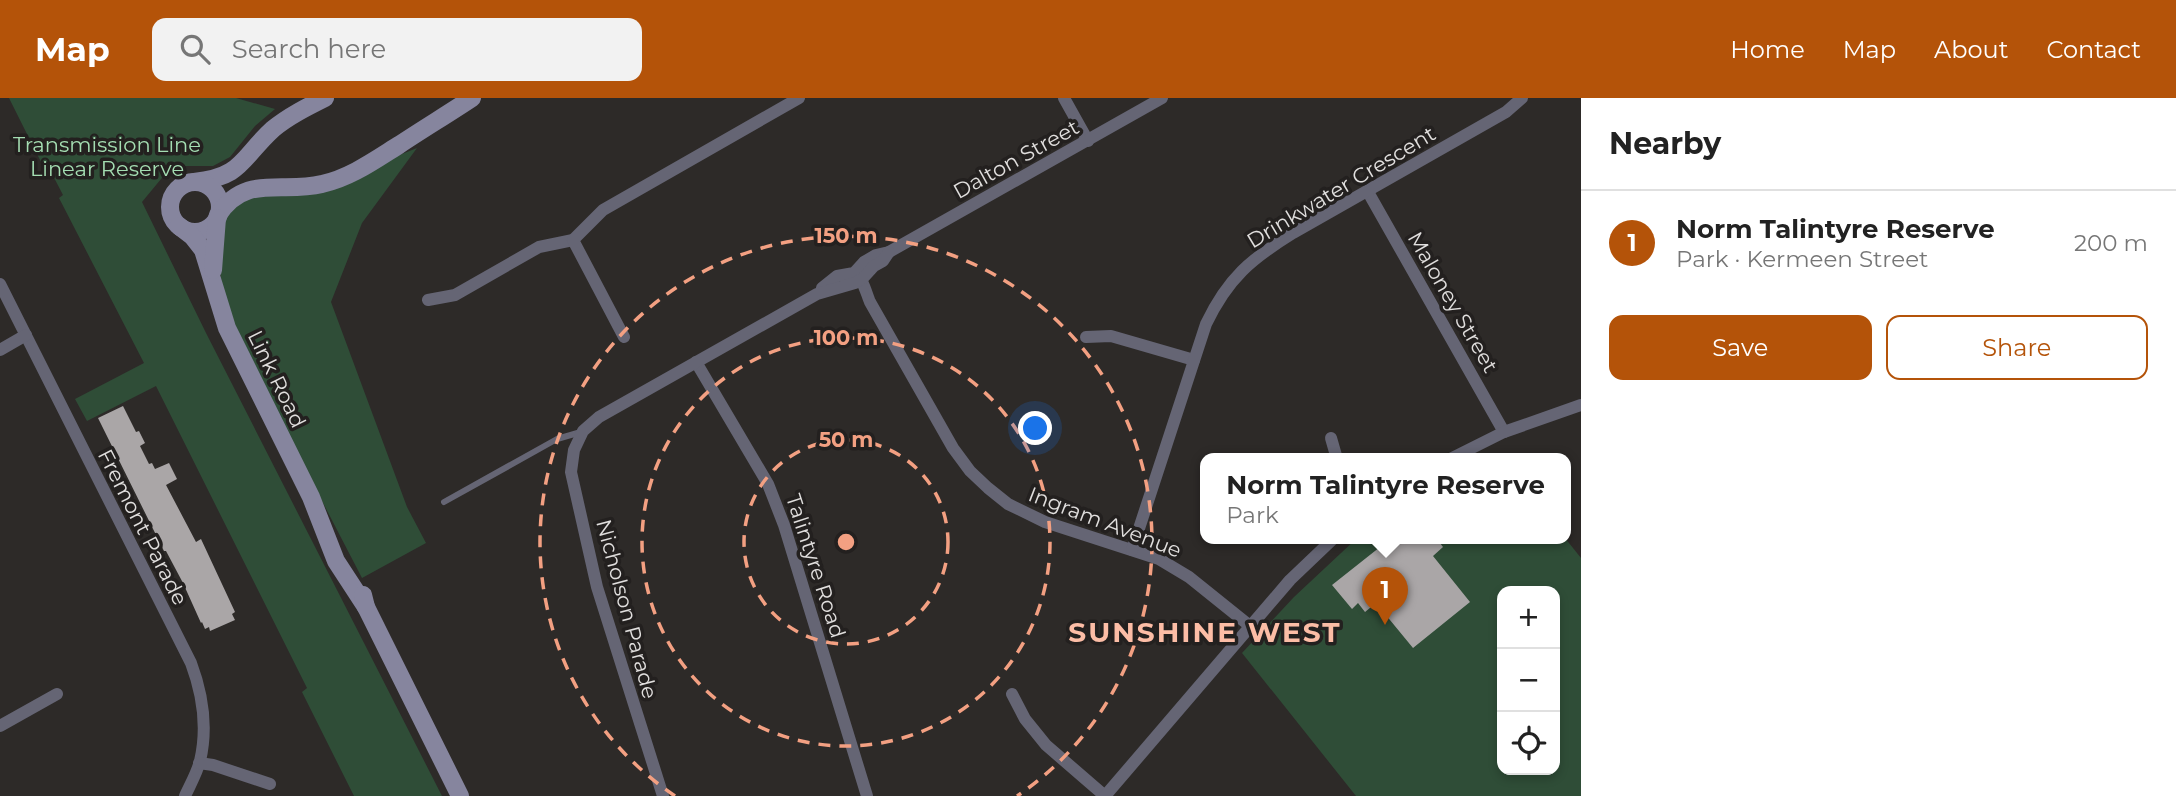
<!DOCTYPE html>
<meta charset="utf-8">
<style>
:root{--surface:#fff;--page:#f2f2f2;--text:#222;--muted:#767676;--line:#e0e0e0;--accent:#b45309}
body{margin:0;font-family:Montserrat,sans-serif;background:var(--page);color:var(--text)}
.controls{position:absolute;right:21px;bottom:21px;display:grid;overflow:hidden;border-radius:14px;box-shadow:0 4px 10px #0003}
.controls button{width:63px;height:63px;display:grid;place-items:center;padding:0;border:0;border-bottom:2px solid var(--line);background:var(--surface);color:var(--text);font:35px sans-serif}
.you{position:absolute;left:1036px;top:331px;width:24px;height:24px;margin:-18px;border:5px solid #fff;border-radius:50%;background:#1a73e8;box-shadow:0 0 0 10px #1a73e833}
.badge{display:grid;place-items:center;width:46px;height:46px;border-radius:50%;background:var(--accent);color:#fff;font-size:23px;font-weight:700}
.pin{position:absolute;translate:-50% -58px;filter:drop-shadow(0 2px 4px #0008)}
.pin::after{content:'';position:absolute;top:37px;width:24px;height:21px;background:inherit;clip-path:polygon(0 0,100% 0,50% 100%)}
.popup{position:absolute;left:1200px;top:355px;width:371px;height:91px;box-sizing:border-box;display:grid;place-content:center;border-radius:14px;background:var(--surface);filter:drop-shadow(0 2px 5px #0005);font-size:23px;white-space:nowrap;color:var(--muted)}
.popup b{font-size:26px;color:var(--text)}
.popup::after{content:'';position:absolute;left:50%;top:100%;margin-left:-14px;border:14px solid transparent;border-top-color:var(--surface)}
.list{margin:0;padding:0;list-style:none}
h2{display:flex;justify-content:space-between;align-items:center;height:91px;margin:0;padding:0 28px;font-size:30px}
h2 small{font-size:23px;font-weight:400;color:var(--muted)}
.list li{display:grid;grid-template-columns:46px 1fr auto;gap:21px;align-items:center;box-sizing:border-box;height:105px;padding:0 28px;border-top:2px solid var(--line)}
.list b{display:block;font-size:26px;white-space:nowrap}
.list p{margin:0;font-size:23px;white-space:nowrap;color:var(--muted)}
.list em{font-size:23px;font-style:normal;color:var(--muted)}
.actions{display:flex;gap:14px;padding:21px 28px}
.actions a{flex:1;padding:16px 0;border:2px solid var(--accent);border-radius:14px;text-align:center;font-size:24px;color:var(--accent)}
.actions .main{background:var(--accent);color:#fff}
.icon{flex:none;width:38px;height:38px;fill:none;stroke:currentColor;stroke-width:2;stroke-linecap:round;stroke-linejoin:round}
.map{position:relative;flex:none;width:1581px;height:698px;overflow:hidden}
header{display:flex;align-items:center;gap:42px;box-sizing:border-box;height:98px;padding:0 35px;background:var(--accent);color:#fff}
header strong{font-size:33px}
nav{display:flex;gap:38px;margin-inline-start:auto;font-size:24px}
.search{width:490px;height:63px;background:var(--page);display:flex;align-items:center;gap:18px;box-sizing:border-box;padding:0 24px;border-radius:14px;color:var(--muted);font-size:26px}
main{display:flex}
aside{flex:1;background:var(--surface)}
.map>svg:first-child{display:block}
</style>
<header>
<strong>Map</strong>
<div class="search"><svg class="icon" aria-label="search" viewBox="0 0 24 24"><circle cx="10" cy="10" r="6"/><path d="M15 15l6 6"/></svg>Search here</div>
<nav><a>Home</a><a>Map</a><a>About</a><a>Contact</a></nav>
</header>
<main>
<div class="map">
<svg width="1581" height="698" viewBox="0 0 1581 698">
<rect width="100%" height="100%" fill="#2d2a28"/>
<g fill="#2f4d37" fill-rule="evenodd">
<polygon points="9,0 236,0 275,11 255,28 230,59 213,68 182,68 166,75 142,104 206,235 442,698 354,698 302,594 307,590 156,288 87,323 75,301 144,265 59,100 63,97 49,70 45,72"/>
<polygon points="417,50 362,125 331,204 407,409 426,445 362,480 267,297 236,232 225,200 220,175 221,136 228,114 241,103 387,62"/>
<path d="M1565,440L1581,460V698H1356L1242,555L1294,499L1356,441ZM1502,493H1555V672H1502Z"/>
</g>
<g fill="#aaa6a7">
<polygon points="123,308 136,334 139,333 145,345 140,348 149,366 152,365 155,371 169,365 177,381 166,387 196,444 201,441 235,514 232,516 235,522 210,533 209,529 205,531 202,524 201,525 183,485 166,453 164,453 98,320"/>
<polygon points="1374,441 1437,441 1443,449 1433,458 1470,504 1413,550 1376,505 1365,514 1358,505 1352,511 1332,487 1380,449"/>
</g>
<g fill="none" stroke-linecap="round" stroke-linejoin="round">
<polyline stroke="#656574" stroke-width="6" points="444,404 557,341 581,334"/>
<g stroke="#656574" stroke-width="12">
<polyline points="1064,0 1088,43"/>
<polyline points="1368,94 1504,334"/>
<path d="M854,175C863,179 866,195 870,204L953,350L970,373L988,390L1008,406L1045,424L1159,461L1189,479L1250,528"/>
<path d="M0,186L191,565C203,597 208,629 200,663C197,675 190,687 185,698"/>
<polyline points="822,190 837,178 854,175 864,164 876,157 889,154 1162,0"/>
<polyline points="428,202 455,197 539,149 573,142"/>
<polyline points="624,239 573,142 603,112 799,0"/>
<polyline points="1086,239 1111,238 1194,262"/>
<polyline points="0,252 26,237"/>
<polyline points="696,264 768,386 784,427 867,698"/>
<polyline points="1331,340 1337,361"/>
<polyline points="1450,361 1504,334 1581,307"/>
<path d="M1132,452L1206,226C1228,180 1251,161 1293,135L1506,14L1522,0"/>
<polyline points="1012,596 1025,621 1046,647 1105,698"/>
<polyline points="0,628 57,596"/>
<polyline points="199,665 213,667 270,686"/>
<polyline points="663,698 597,489 571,374 574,352 583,333 599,319 817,196 855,185 863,180 874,168 883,163 889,154"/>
<polyline points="1105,698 1290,482 1333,441"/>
</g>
<g stroke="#86859e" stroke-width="18">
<path d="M194,84C243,79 241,60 273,31C289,18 307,9 325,0"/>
<circle cx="195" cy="109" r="25"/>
<path d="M218,117C246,75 281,96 322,86C350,80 375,62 399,47C423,31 448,16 472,0"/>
<polyline points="179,128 192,138 203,152 227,230 311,399 336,463 366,509"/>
<polyline points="213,172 217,120"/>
<polyline points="363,497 366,509 460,698"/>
</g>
</g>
<g fill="none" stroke="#f3a082" stroke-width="3.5" stroke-dasharray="12 9">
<circle cx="846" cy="444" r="102"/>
<circle cx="846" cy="444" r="204"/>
<path d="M675 698A306 306 0 1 1 1017 698"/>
</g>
<g text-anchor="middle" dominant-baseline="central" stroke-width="7" stroke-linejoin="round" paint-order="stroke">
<g font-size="21" fill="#a4ddb2" stroke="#23201f">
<text x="107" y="46">Transmission Line<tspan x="107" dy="24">Linear Reserve</tspan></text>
</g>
<g font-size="21" fill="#e1dfde" stroke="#23201f">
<text transform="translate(1016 61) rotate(-29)">Dalton Street</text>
<text transform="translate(1341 89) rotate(-31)">Drinkwater Crescent</text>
<text transform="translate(1453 204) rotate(60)">Maloney Street</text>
<text transform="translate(277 281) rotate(64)">Link Road</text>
<text transform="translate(1105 424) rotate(21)">Ingram Avenue</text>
<text transform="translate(143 429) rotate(63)">Fremont Parade</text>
<text transform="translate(816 468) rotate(72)">Talintyre Road</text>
<text transform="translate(627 511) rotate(75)">Nicholson Parade</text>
</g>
<g font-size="28" font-weight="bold" letter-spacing="2" fill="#fcbda6" stroke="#23201f">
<text x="1205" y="534">SUNSHINE WEST</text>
</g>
</g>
<circle cx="846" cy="444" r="10" fill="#f3a082" stroke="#23201f" stroke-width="3.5"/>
<g font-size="21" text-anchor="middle" font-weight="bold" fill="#f3a082" stroke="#23201f" stroke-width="7" stroke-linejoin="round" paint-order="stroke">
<text x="846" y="145">150 m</text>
<text x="846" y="247">100 m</text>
<text x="846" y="349">50 m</text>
</g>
</svg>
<div class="controls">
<button>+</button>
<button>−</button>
<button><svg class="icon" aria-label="locate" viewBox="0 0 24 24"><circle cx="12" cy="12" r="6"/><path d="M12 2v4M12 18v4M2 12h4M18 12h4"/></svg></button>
</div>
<div class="you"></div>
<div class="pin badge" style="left:1385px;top:527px">1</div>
<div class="popup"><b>Norm Talintyre Reserve</b>Park</div>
</div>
<aside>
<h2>Nearby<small></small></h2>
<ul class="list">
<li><span class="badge">1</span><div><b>Norm Talintyre Reserve</b><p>Park · Kermeen Street</p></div><em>200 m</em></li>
</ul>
<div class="actions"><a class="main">Save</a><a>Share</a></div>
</aside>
</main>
